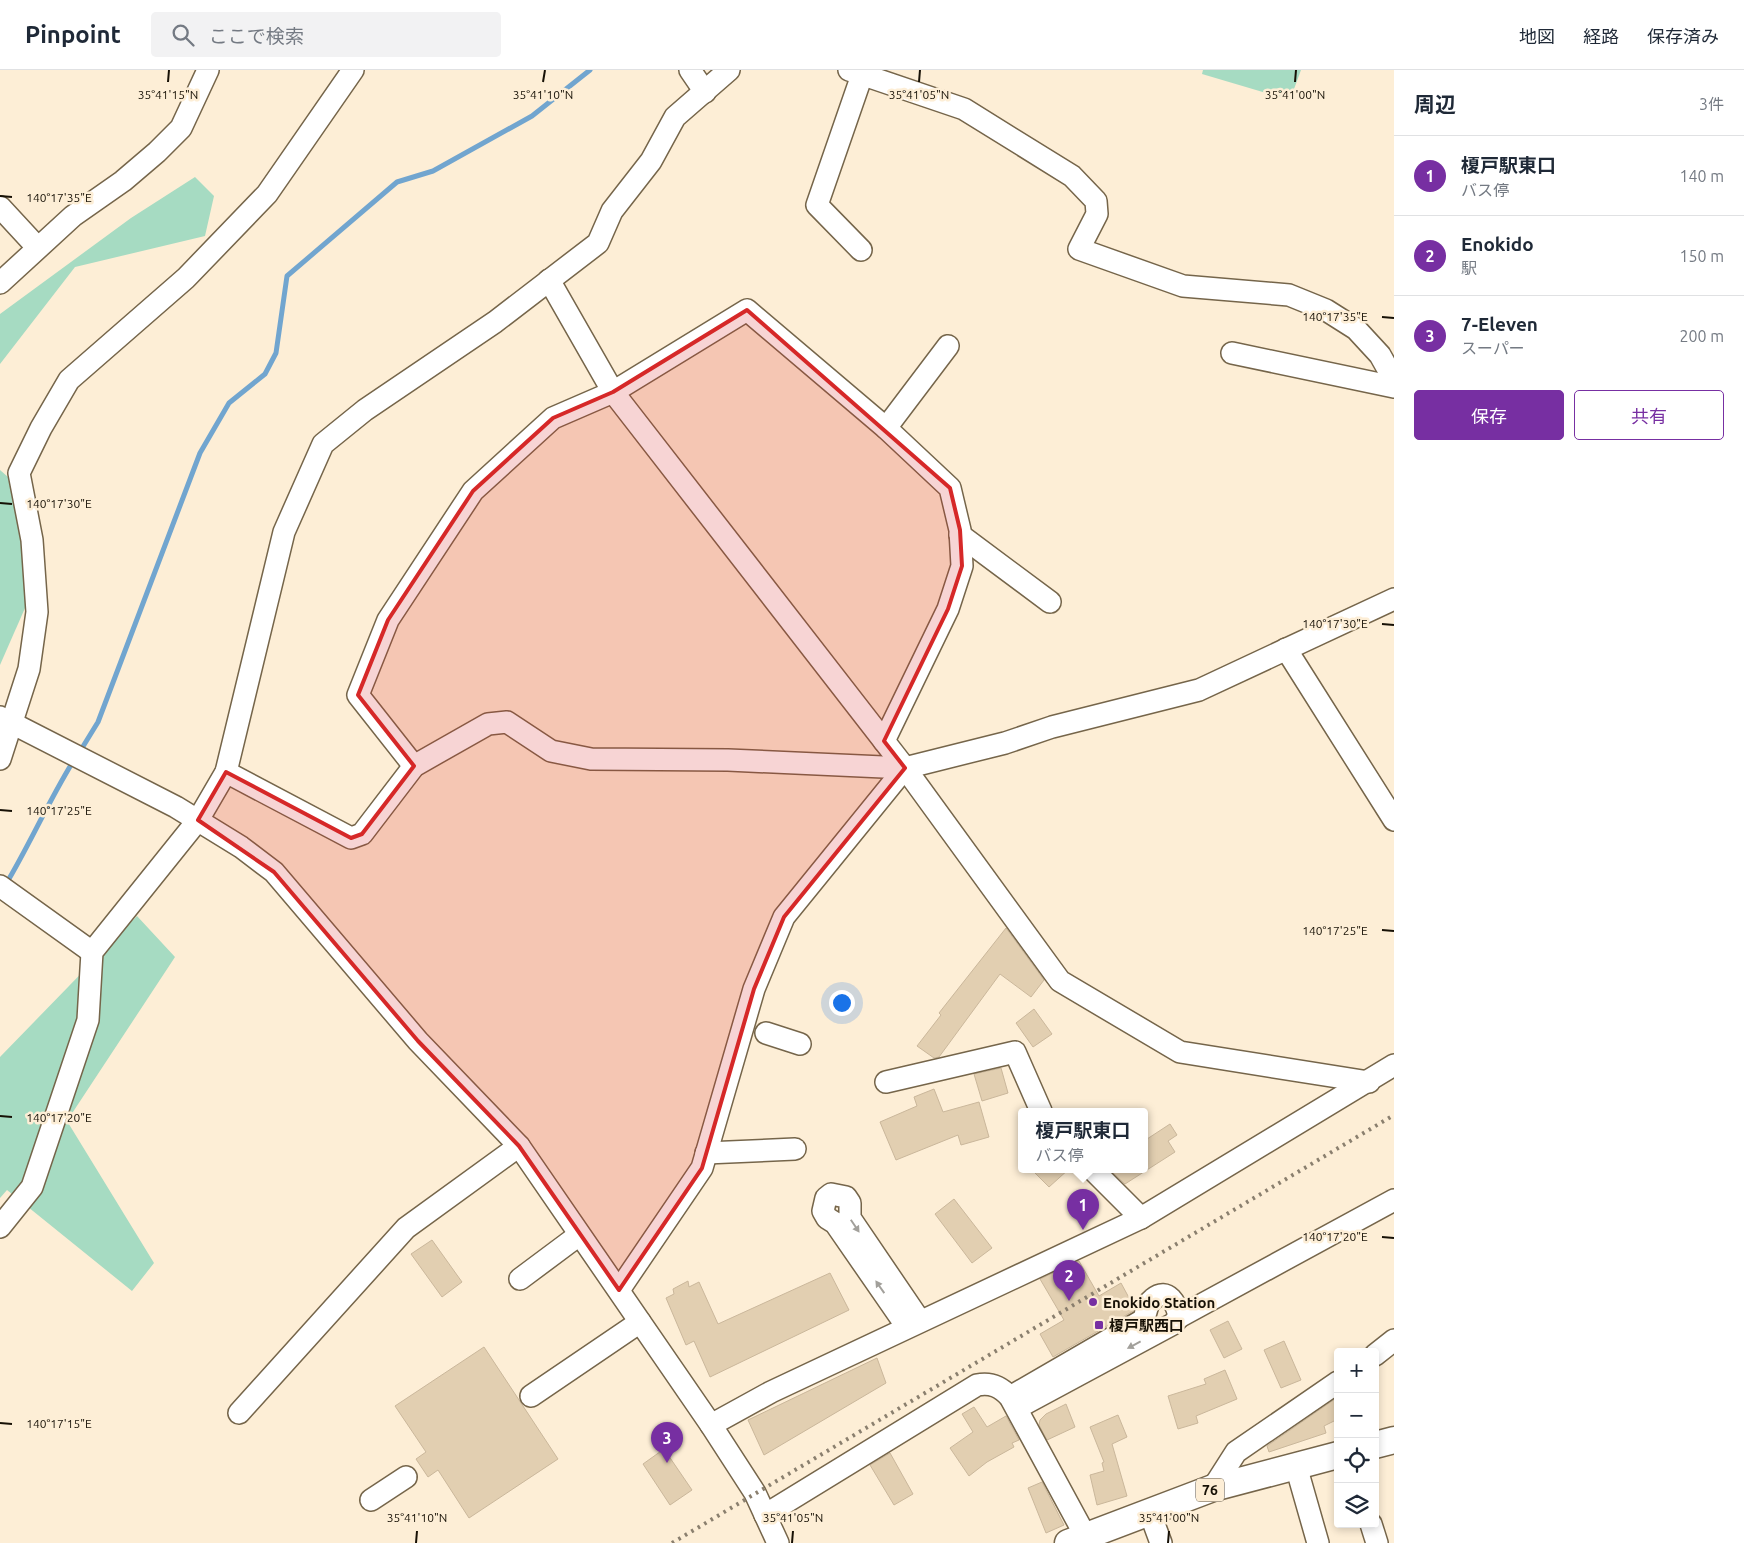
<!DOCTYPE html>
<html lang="ja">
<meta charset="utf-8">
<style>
:root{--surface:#fff;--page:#f2f2f3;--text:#1f2937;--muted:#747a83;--line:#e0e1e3;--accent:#772fa2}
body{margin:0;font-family:Ubuntu,"Noto Sans JP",sans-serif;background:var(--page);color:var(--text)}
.controls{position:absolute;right:15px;bottom:15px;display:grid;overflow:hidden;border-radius:5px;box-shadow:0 2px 8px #0003}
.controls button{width:45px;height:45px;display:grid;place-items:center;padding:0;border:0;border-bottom:1px solid var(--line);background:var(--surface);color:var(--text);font:25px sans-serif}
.you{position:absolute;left:841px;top:932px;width:18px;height:18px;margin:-12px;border:4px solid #fff;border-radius:50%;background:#1a73e8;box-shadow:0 0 0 8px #1a73e833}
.badge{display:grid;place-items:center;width:32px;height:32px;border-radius:50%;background:var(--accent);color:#fff;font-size:16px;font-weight:700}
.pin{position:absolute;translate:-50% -41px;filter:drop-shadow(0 1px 2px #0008)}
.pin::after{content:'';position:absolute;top:26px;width:18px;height:15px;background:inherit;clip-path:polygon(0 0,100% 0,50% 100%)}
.popup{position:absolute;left:1018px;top:1038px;width:130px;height:65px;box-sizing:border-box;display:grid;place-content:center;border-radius:5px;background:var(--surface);filter:drop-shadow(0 1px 4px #0005);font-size:16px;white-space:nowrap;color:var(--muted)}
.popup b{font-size:19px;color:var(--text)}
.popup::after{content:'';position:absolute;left:50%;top:100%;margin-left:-10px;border:10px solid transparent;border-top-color:var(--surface)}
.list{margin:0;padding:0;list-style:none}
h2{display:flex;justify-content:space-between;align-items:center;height:65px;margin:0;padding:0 20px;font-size:21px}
h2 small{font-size:16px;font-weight:400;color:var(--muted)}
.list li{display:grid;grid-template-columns:32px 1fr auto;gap:15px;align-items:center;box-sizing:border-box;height:80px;padding:0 20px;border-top:1px solid var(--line)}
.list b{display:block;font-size:19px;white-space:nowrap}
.list p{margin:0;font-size:16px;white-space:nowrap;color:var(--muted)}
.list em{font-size:16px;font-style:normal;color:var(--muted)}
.actions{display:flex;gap:10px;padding:15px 20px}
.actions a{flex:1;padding:11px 0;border:1px solid var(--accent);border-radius:5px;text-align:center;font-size:18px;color:var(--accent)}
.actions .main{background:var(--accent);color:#fff}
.icon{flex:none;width:28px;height:28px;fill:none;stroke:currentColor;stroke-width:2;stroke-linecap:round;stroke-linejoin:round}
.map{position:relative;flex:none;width:1394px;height:1473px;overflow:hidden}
header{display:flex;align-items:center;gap:30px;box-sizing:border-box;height:70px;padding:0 25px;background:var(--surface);border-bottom:1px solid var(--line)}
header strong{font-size:24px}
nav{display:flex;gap:28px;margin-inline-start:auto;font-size:18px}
.search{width:350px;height:45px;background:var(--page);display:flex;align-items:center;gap:12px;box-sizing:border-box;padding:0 18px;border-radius:5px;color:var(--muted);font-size:19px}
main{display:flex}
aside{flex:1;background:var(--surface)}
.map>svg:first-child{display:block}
</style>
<header>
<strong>Pinpoint</strong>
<div class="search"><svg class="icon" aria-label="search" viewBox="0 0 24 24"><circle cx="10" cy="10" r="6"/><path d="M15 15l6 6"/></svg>ここで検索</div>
<nav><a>地図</a><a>経路</a><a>保存済み</a></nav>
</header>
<main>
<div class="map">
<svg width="1394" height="1473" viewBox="0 0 1394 1473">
<rect width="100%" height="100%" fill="#fdeed6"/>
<g fill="#a6dbc2">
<polygon points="1203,0 1301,0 1290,30 1202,4"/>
<polygon points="195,107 214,126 205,166 75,197 0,294 0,244 131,148"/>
<polygon points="0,400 8,407 32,522 0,595"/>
<polygon points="137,846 175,887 67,1051 154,1193 132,1221 7,1120 0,1128 0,987"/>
</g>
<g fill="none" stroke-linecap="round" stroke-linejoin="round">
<g stroke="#71a5cf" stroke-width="5">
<polyline points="79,683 98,652 200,383 229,333 265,304 276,283 287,206 397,112 433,101 532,46 590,0"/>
<path d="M6,814C30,774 49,730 74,690"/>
</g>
</g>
<g fill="#e2cfb1" stroke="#cab79b">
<polygon points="1006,858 1044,910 1031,927 1000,904 939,987 934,988 917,976 941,945 939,943"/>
<polygon points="1034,939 1052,964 1033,977 1016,953"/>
<polygon points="1001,998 1008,1023 982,1031 974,1004"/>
<polygon points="934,1019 943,1042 979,1032 989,1067 961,1075 958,1065 896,1090 880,1052 917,1036 914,1027"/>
<polygon points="1170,1054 1177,1065 1168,1071 1175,1082 1125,1114 1109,1099 1144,1099 1144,1071"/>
<polygon points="1031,1099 1069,1099 1049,1117"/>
<polygon points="954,1129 992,1178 972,1193 935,1144"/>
<polygon points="432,1170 462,1212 442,1227 411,1184"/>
<polygon points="1079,1191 1099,1226 1121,1213 1134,1237 1133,1241 1053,1287 1040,1264 1064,1250 1040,1209"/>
<polygon points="830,1203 849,1240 710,1307 694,1271 686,1275 666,1228 674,1224 673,1219 688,1211 689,1217 699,1212 718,1254"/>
<polygon points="1228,1251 1242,1279 1224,1288 1210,1260"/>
<polygon points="1284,1271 1301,1310 1281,1318 1264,1280"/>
<polygon points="484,1277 558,1389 469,1448 438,1400 428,1407 416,1389 426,1382 395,1336"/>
<polygon points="877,1288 886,1313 764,1385 748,1350"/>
<polygon points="1225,1300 1237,1329 1196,1346 1198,1353 1178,1359 1168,1326 1206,1314 1204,1309"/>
<polygon points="1338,1327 1338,1349 1324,1356 1326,1363 1269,1382 1267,1376"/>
<polygon points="1066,1334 1075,1357 1047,1370 1039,1355 1040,1350 1046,1344"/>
<polygon points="974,1337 987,1357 1006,1346 1019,1370 1012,1373 1014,1377 987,1392 969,1406 950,1378 973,1362 962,1344"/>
<polygon points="1118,1345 1127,1367 1112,1374 1127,1426 1097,1435 1090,1405 1104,1401 1102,1393 1104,1392 1090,1357"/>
<polygon points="664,1379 692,1420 670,1435 643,1394"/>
<polygon points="890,1383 913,1424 894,1435 870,1395"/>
<polygon points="1042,1412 1064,1455 1046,1463 1028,1418"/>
</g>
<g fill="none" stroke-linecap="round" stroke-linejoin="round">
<g stroke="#75654a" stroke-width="24">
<g id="minor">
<polyline points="690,0 705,22"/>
<polyline points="849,0 964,39 1072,106 1096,131 1097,144 1079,179 1183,216 1289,225 1326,240 1356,259 1380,285 1394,310"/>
<polyline points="0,137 37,177"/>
<polyline points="861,180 817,135 862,5"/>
<polyline points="549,210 613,322 905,698 1060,911 1180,982 1369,1012"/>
<polyline points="0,213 73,146 123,111 157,82 181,58 208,0"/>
<polyline points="1232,283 1394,317"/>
<polyline points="960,465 1050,532"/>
<polyline points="1286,579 1394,750"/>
<polyline points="0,647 176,737 241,777 274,802 418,971 519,1076 711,1355 755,1423 778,1473"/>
<polyline points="884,671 948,539 962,496 960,460 950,418 886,358 948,276"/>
<polyline points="0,689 29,599 37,542 32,470 19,403 41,358 69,310 186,208 267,124 353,0"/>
<polyline points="414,696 358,625 388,550 473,421 553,348 613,322 747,240 886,358"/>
<polyline points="226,702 351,768 362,764 414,696 488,654 507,652 551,681 591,689 728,690 905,698 1005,673 1052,657 1199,620 1394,529"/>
<polyline points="0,816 92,882"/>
<polyline points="766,963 800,974"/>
<polyline points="886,1012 1015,982 1041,1041"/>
<polyline points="706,1083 795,1079"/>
<polyline points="1092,1099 1141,1148"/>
<polyline points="0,1157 32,1117 88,950 92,882 198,750 226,702 284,462 323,374 365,340 495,252 598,173 612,141 651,91 675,47 729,0"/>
<polyline points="520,1209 579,1165"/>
<polyline points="619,1220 702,1098 754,919 784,847 905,698"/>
<polyline points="1179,1247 1394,1130"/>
<polyline points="907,1257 835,1153 827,1148 823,1141 826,1128 831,1124 846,1127 850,1133 850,1148 920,1251"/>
<polyline points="1375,1285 1394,1270"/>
<polyline points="531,1326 640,1252"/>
<path d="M1010,1327L1143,1250C1147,1243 1146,1234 1153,1229C1168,1216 1177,1235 1179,1247L1173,1254L1017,1338"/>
<polyline points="239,1343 406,1158 519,1076"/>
<polyline points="711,1355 771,1322 1141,1148 1394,995"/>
<polyline points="1296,1396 1318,1473"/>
<polyline points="1213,1418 1236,1382 1338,1312"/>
<polyline points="371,1430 406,1407"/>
<polyline points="1150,1443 1161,1473"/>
<path d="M765,1445L977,1315C991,1312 1001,1317 1010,1327L1086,1467"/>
<polyline points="1371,1454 1377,1473"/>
</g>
</g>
<g stroke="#75654a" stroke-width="29">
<g id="major">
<polyline points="1375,1375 1394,1370"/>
<polyline points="1068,1473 1213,1418 1338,1385"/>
</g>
</g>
<use href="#minor" stroke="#fff" stroke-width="21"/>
<use href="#major" stroke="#fff" stroke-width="26"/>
<polyline stroke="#8a7f6e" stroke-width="4" stroke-dasharray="2.5 5" stroke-linecap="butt" points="672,1473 1394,1045"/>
</g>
<defs><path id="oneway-solid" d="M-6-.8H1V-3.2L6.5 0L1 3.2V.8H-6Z" transform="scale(1.25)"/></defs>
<g fill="#a2a09b">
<use href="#oneway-solid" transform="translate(855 1156) rotate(56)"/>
<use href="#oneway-solid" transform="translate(880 1217) rotate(-125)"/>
<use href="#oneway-solid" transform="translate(1134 1275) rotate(152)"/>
</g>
<path fill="#d62828" fill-opacity="0.2" stroke="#d62828" stroke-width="4" stroke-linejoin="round" d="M747,240L950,418L960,460L962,496L948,539L884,671L905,698L784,847L754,919L702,1098L619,1220L519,1076L418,971L274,802L198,750L226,702L351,768L362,764L414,696L358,625L388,550L473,421L553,348L613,322Z"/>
<path fill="none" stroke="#171106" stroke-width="2" d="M168,12L169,0M543,12L545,0M919,12L920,0M1295,12L1296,0M0,126L12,127M1382,247L1394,248M0,433L12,434M1382,554L1394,555M0,740L12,741M1382,860L1394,861M0,1046L12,1047M1382,1167L1394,1168M0,1353L12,1354M416,1473L417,1461M792,1473L793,1461M1168,1473L1169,1461"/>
<g fill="#772fa2" stroke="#fdeed6" stroke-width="2">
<circle cx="1093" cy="1232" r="5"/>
<rect x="1094" y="1250" width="10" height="10" rx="2.5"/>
</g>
<g text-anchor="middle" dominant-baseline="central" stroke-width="5" stroke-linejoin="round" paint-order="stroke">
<rect fill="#fdeed6" stroke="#5c5344" stroke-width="1" x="1196" y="1408.5" width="28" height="23" rx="4"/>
<g font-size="14" font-weight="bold" fill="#171106">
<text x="1210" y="1420">76</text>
</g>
<g font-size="15" font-weight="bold" fill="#171106" stroke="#fdeed6" text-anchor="start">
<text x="1103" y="1232">Enokido Station</text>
<text x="1109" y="1255">榎戸駅西口</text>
</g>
</g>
<g font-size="12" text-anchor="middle" fill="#171106" stroke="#fdeed6" stroke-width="5" stroke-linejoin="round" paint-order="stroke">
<text x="168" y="29">35°41'15"N</text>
<text x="543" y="29">35°41'10"N</text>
<text x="919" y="29">35°41'05"N</text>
<text x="1295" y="29">35°41'00"N</text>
<text x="59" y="132">140°17'35"E</text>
<text x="1335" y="251">140°17'35"E</text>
<text x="59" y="438">140°17'30"E</text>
<text x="1335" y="558">140°17'30"E</text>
<text x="59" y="745">140°17'25"E</text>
<text x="1335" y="865">140°17'25"E</text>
<text x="59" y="1052">140°17'20"E</text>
<text x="1335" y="1171">140°17'20"E</text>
<text x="59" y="1358">140°17'15"E</text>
<text x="417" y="1452">35°41'10"N</text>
<text x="793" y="1452">35°41'05"N</text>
<text x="1169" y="1452">35°41'00"N</text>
</g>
</svg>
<div class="controls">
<button>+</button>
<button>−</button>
<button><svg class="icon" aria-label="locate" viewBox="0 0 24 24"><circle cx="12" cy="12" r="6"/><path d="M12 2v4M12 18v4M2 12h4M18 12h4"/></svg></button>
<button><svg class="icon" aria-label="layers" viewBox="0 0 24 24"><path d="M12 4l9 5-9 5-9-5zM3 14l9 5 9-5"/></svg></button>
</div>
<div class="you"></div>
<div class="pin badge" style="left:1083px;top:1160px">1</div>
<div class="popup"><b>榎戸駅東口</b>バス停</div>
<div class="pin badge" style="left:1069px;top:1231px">2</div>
<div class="pin badge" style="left:667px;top:1393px">3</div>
</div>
<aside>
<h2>周辺<small>3件</small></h2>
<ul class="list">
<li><span class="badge">1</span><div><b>榎戸駅東口</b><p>バス停</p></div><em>140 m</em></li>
<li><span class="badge">2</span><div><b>Enokido</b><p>駅</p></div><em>150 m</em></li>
<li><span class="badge">3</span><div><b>7-Eleven</b><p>スーパー</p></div><em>200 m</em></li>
</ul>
<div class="actions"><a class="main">保存</a><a>共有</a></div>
</aside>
</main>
